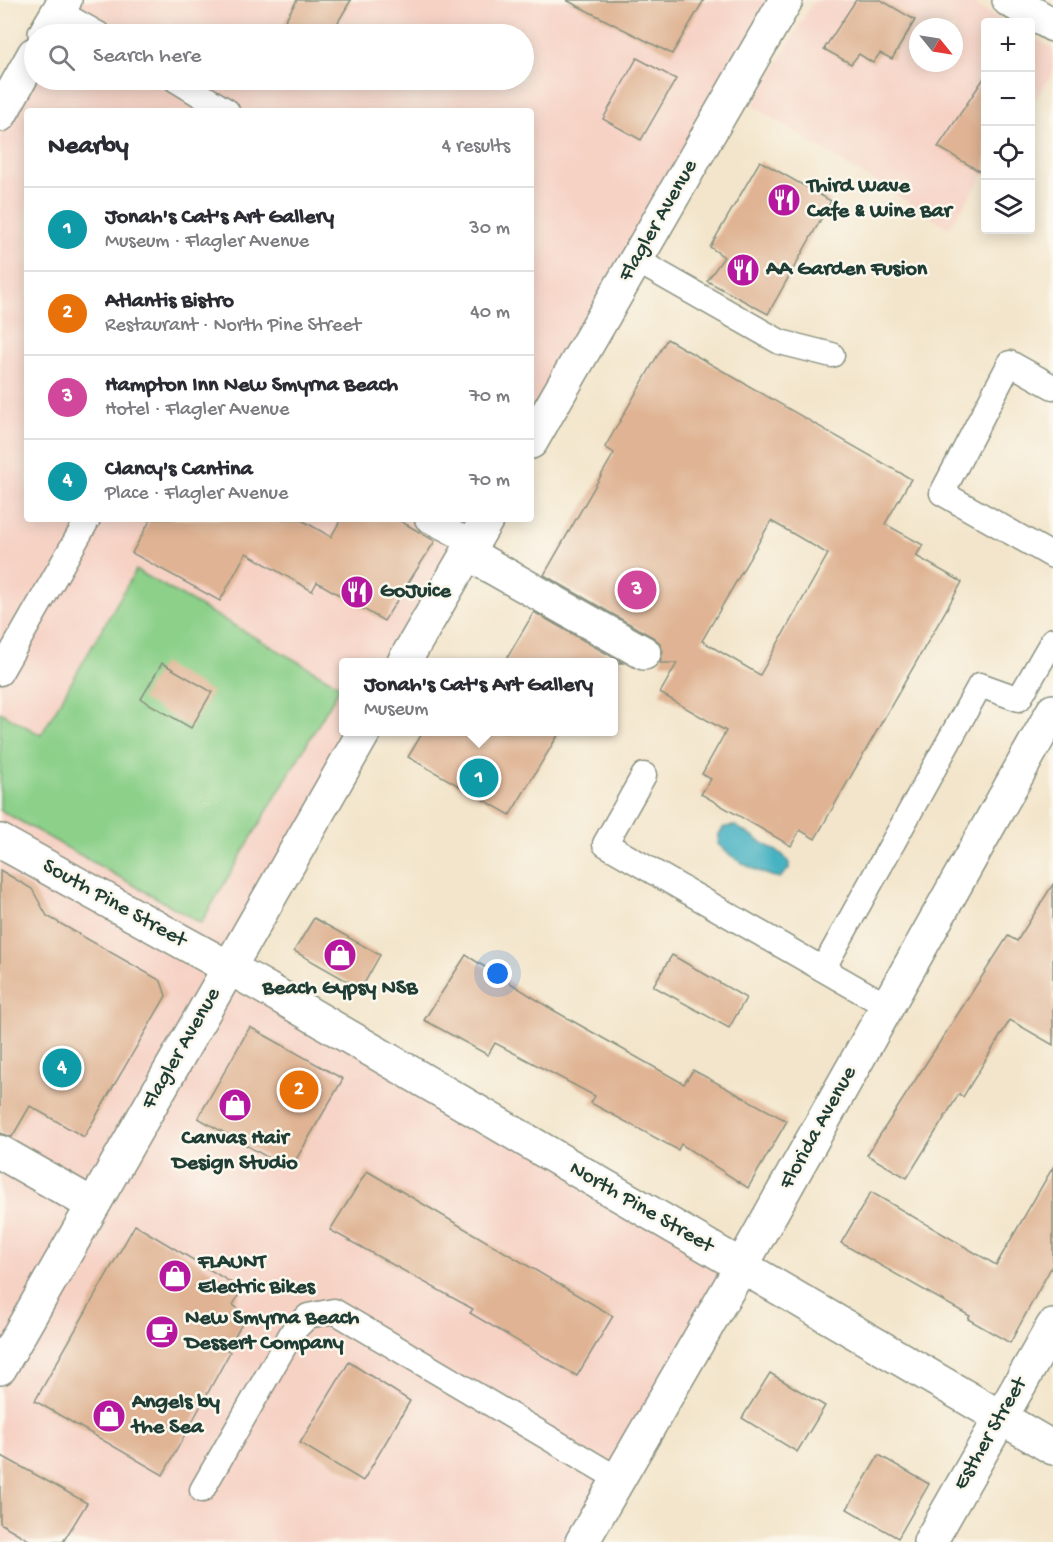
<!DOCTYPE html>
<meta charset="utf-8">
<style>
:root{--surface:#fff;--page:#f2f2f3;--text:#2b2b33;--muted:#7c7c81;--line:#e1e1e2;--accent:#db2777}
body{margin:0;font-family:"Gochi Hand",sans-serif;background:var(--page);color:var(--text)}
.controls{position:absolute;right:18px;top:18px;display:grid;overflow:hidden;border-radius:6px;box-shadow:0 3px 15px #0003}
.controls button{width:54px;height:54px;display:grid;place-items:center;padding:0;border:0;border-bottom:2px solid var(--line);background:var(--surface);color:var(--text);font:30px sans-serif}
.compass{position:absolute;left:909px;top:18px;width:54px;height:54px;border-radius:50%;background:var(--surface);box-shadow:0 3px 15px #0003;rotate:120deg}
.you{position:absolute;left:498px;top:974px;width:21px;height:21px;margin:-15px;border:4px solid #fff;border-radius:50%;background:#1a73e8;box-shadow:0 0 0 9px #1a73e833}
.badge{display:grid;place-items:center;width:39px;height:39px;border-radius:50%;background:var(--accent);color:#fff;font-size:20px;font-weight:700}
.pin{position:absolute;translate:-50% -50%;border:3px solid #fff;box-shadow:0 2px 6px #0006}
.popup{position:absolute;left:339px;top:658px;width:279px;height:78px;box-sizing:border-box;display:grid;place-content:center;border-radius:6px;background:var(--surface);filter:drop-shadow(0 2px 4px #0005);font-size:20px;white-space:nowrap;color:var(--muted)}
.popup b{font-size:22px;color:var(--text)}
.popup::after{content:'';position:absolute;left:50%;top:100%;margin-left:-12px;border:12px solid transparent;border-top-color:var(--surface)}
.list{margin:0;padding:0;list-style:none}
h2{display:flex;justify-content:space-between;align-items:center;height:78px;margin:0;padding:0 24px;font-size:26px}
h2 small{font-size:20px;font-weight:400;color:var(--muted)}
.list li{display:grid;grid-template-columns:39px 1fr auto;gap:18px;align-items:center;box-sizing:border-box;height:84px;padding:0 24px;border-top:2px solid var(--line)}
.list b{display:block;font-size:22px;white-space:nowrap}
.list p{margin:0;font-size:20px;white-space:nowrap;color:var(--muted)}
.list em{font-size:20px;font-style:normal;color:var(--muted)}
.icon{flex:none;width:33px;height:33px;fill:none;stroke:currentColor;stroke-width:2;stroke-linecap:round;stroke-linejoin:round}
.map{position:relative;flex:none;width:1053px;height:1542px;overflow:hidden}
.search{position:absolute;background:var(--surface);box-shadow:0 3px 15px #0003;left:24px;top:24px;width:510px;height:66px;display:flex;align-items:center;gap:15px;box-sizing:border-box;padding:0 21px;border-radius:33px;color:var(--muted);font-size:22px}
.panel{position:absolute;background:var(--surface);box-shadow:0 3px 15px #0003;left:24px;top:108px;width:510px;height:414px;border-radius:6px}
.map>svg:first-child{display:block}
</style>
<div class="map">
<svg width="1053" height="1542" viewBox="0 0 1053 1542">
<rect width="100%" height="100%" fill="#fbf7ec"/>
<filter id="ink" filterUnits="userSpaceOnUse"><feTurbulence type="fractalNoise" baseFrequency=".0167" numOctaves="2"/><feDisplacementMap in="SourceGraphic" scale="12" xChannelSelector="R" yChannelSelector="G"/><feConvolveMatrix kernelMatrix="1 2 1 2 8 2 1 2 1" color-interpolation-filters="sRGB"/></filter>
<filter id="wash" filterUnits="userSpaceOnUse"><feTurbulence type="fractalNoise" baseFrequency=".008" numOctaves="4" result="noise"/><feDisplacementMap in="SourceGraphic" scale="24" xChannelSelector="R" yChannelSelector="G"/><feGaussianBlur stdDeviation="1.35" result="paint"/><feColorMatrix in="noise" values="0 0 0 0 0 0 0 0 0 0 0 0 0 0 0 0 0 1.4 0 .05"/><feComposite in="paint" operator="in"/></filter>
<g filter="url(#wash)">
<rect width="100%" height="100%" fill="#f3e5cb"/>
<g fill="#f6d2c5" fill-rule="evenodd">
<polygon points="65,0 786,0 531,442 531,111 27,111 27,519 487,519 404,662 344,662 344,732 364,732 229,968 741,1267 582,1542 0,1542 0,115 34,80 524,80 524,34 45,34"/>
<path d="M814,0H966L1006,22H986L985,173L949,228L753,106ZM918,27H954V63H918Z"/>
<polygon points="1031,36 1053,49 1053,72 1031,106"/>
</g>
<polygon fill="#8cd08a" stroke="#56865f" stroke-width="1.5" points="136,570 341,686 201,923 0,810 0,712 41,735"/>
<path fill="#46b2c2" stroke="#32787b" stroke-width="1.5" d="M735,826L783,855L789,863V869L780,878C759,874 733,860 718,844L719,834L724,827Z"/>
<g id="blocks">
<g fill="#dfb393" fill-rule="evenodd">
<polygon points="297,0 351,0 331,34 277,34"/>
<polygon points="566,0 704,0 672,54"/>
<polygon points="856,0 881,0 915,20 892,59 880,53 873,63 859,54 851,64 824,49"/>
<polygon points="637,58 676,79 641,140 603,119"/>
<polygon points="986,75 986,175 938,147"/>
<polygon points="760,161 831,201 768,314 707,281 724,257 710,247"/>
<path d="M667,339L911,479L885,524L923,545L916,556L962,582L815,839L800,830L791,846L701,794L711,779L702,774L726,731L660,693L677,663H660L663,652L660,643L653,637L544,575L614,453L605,447ZM771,521L828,554L760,675L702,641Z"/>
<polygon points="151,519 300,519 331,537 341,519 397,519 435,541 384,621 317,582 312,591 246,553 220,601 132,553"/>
<polygon points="534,612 623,663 504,663"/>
<polygon points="162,663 212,692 191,728 141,699"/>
<polygon points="423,732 560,732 510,815 408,757"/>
<polygon points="0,870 32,889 47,916 161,981 166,996 84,1137 30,1106 12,1137 0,1133"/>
<polygon points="1053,884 1053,1045 1010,1020 963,1097 959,1094 907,1178 867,1155 1008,936 1017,941"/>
<polygon points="314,918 380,955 361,989 294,951"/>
<polygon points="466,955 553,1010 684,1084 693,1070 787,1121 748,1188 681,1144 678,1150 591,1103 595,1096 495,1043 488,1055 424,1020"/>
<polygon points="672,955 746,998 729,1028 653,986"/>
<polygon points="250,1027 343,1079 290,1170 198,1118"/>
<polygon points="1053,1167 1053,1264 1010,1343 968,1319 970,1316 841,1243 871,1192 996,1265"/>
<polygon points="367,1171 613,1316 577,1376 470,1313 473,1309 330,1230"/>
<polygon points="135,1225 242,1289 233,1305 247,1315 227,1350 230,1352 163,1475 35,1401"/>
<polygon points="349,1362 410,1401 363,1481 300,1443"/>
<polygon points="770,1373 825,1406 797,1452 742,1418"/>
<polygon points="0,1455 87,1503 63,1542 32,1542 0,1523"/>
<polygon points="879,1455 929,1484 898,1538 847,1509"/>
</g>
</g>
</g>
<g filter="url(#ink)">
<use href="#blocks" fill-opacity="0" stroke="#899180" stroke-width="1.5"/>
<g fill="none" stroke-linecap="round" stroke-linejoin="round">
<g stroke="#899180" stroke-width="27">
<g id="service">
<polyline points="59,12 98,34"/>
<polyline points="176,80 227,111"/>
<polyline points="636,260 780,342 832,355"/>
<polyline points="1053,387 1010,363 942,493 1053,556"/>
<polyline points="427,519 473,543"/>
<polyline points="0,673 88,519"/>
<polyline points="644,775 605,844 887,1006"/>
<polyline points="823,969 980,685 1019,699 1053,640"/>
<polyline points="202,1490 293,1331 308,1316 334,1311 618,1479"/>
</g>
</g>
<g stroke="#899180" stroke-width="36">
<g id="minor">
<polyline points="45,34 65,0"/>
<polyline points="0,115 34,54"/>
<polyline points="467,553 644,653"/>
<polyline points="0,841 262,986 1053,1448"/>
<polyline points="0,1152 93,1205"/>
<polyline points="582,1542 741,1267 1053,711"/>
<polyline points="930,1542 1053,1326"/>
</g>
</g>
<g stroke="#899180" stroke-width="36">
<g id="tertiary">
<polyline points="1009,0 1053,25"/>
<polyline points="531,442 786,0"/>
<polyline points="404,662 487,519"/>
<polyline points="0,1368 364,732"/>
</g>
</g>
<use href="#service" stroke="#fff" stroke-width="24"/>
<use href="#minor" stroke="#fff" stroke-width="33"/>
<use href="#tertiary" stroke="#fff" stroke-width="33"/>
</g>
</g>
<defs>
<g id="restaurant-disc" transform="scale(1.725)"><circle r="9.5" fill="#b5179e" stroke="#fbf7ec"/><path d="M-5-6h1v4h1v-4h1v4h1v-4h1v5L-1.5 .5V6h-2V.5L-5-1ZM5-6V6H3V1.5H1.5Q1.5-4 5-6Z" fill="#fff"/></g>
<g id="shop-disc" transform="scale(1.725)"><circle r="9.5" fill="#b5179e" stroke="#fbf7ec"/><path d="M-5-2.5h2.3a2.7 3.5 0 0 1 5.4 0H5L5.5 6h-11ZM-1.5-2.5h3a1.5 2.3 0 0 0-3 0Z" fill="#fff"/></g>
<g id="cafe-disc" transform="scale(1.725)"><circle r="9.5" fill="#b5179e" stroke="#fbf7ec"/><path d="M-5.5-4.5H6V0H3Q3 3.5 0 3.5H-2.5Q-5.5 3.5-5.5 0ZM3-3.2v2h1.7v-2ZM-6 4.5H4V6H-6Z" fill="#fff"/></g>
</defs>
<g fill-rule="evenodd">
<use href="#restaurant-disc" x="784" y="200"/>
<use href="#restaurant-disc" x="743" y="270"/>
<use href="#restaurant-disc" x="357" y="592"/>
<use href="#shop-disc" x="340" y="955"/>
<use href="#shop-disc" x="235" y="1105"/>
<use href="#shop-disc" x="175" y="1276"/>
<use href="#cafe-disc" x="162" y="1332"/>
<use href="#shop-disc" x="109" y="1416"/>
</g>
<g text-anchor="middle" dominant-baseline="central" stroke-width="5" stroke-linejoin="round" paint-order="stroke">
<g font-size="22" font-weight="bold" fill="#1f3d34" stroke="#fbf7ec" text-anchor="start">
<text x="807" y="187">Third Wave<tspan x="807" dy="25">Cafe &amp; Wine Bar</tspan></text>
<text x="766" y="270">AA Garden Fusion</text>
<text x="380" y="592">GoJuice</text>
<text x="340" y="989" text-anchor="middle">Beach Gypsy NSB</text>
<text x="235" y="1139" text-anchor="middle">Canvas Hair<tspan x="235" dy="25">Design Studio</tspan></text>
<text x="198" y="1263">FLAUNT<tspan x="198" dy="25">Electric Bikes</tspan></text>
<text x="185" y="1319">New Smyrna Beach<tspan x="185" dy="25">Dessert Company</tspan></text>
<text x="132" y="1403">Angels by<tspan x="132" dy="25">the Sea</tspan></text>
</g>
<g font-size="22" fill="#1f3d34" stroke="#fbf7ec">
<text transform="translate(659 221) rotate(-60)">Flagler Avenue</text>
<text transform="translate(114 904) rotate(29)">South Pine Street</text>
<text transform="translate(182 1049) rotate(-60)">Flagler Avenue</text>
<text transform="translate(819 1128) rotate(-61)">Florida Avenue</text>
<text transform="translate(641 1208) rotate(30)">North Pine Street</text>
<text transform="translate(991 1434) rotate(-60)">Esther Street</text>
</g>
</g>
</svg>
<div class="controls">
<button>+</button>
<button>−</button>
<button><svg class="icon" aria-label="locate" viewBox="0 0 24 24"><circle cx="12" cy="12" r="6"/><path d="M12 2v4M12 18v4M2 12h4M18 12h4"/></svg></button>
<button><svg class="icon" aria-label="layers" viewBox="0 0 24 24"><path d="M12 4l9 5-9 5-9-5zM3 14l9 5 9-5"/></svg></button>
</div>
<svg class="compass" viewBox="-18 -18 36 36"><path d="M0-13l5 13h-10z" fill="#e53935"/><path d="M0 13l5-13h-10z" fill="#7c7c81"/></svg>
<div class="you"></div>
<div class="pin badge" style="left:479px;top:778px;background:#0f9aa8">1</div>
<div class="popup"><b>Jonah's Cat's Art Gallery</b>Museum</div>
<div class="pin badge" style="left:299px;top:1090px;background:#e8710a">2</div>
<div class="pin badge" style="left:637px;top:590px;background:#d1479c">3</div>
<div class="pin badge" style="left:62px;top:1068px;background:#0f9aa8">4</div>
<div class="search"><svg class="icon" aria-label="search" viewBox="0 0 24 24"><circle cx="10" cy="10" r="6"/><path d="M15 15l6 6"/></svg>Search here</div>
<section class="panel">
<h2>Nearby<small>4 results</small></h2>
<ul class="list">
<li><span class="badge" style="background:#0f9aa8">1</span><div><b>Jonah's Cat's Art Gallery</b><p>Museum · Flagler Avenue</p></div><em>30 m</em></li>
<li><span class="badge" style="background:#e8710a">2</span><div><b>Atlantis Bistro</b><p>Restaurant · North Pine Street</p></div><em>40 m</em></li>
<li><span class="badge" style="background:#d1479c">3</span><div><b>Hampton Inn New Smyrna Beach</b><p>Hotel · Flagler Avenue</p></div><em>70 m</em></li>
<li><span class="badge" style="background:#0f9aa8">4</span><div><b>Clancy's Cantina</b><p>Place · Flagler Avenue</p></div><em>70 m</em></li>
</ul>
</section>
</div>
